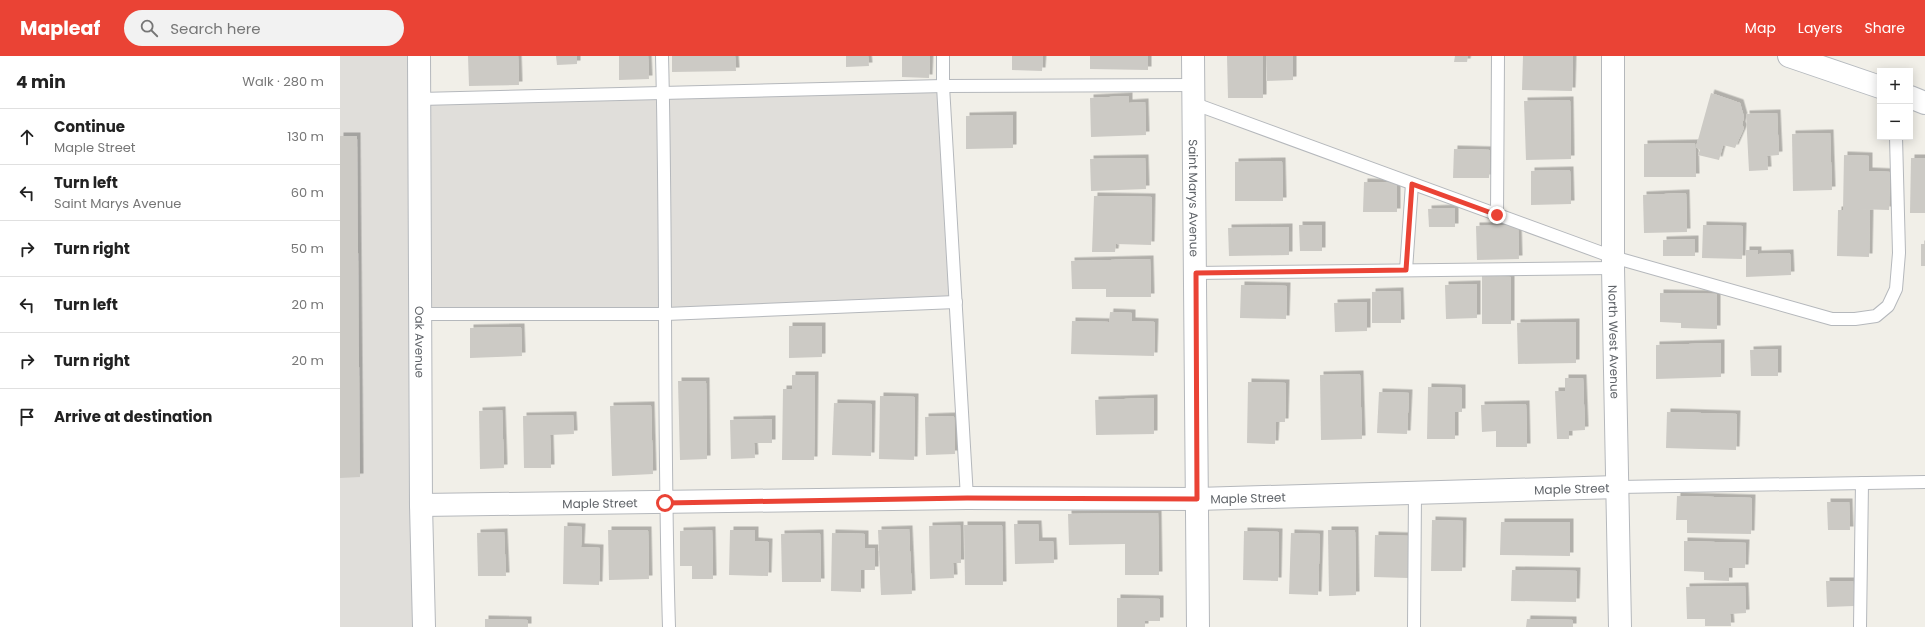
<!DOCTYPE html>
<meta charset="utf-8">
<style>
:root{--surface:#fff;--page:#f2f2f2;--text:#222;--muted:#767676;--line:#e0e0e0;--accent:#ea4335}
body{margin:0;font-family:Poppins,sans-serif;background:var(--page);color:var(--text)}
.controls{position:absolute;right:12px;top:12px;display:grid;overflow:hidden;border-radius:0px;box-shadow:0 2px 10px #0003}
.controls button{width:36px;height:36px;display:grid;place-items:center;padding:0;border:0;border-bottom:1px solid var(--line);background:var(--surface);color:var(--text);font:20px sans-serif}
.stop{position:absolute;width:12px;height:12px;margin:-9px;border:3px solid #ea4335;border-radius:50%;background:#fff}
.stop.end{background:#ea4335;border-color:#fff;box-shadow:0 1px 4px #0008}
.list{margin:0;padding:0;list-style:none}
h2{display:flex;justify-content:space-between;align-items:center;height:52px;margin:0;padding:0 16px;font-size:17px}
h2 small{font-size:13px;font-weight:400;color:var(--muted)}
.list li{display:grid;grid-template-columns:26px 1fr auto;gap:12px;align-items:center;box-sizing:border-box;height:56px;padding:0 16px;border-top:1px solid var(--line)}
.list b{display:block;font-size:15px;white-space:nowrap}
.list p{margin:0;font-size:13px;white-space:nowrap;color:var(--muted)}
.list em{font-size:13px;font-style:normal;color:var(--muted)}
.icon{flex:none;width:22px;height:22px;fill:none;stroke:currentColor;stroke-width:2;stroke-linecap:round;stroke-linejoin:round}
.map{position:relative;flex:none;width:1585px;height:571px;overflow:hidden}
header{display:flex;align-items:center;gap:24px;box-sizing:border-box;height:56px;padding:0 20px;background:var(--accent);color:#fff}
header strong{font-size:19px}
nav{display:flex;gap:22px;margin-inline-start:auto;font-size:14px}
.search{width:280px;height:36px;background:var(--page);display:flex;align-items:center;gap:10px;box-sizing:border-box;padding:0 14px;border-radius:22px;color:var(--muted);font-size:15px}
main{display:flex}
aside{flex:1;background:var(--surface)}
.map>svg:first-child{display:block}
</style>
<header>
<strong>Mapleaf</strong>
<div class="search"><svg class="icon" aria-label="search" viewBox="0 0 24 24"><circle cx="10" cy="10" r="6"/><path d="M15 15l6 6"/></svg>Search here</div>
<nav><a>Map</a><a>Layers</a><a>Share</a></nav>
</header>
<main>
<aside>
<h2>4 min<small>Walk · 280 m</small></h2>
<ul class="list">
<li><svg class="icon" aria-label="ahead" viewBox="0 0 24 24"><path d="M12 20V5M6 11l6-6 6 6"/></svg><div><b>Continue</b><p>Maple Street</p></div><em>130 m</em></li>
<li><svg class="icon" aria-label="left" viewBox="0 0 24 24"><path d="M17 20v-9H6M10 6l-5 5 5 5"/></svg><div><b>Turn left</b><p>Saint Marys Avenue</p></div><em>60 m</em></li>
<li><svg class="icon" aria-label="right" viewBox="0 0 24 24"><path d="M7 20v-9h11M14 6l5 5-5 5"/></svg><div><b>Turn right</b></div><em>50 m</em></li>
<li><svg class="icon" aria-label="left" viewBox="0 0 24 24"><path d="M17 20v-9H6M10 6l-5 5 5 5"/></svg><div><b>Turn left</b></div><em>20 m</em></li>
<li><svg class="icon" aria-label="right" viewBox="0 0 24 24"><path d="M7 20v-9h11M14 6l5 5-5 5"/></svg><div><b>Turn right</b></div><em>20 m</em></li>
<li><svg class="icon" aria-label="arrive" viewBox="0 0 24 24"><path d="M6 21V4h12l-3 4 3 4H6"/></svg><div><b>Arrive at destination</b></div></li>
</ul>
</aside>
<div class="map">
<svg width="1585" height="571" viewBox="0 0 1585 571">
<defs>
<filter id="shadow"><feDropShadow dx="3.5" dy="-3.5" stdDeviation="0" flood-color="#0004"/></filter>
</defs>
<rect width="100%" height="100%" fill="#f1efe8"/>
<polygon fill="#e0deda" points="0,0 79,0 80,43 603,30 616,246 81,259 84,571 0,571"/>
<g fill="#cccac5" filter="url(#shadow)">
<polygon points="128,0 178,0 179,29 129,30"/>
<polygon points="216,0 237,0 237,8 217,9"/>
<polygon points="279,0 308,0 309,23 279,24"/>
<polygon points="332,0 395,0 396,15 332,16"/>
<polygon points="506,0 528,0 529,10 506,11"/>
<polygon points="562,0 590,0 589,22 562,21"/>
<polygon points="672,0 703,0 702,15 672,14"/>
<polygon points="750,0 808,0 808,14 750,13"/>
<polygon points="887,0 923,0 923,42 888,42"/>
<polygon points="926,0 953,0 953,24 927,25"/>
<polygon points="1115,0 1128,0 1127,6 1114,6"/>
<polygon points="1183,0 1233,0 1232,35 1182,34"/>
<polygon points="1371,37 1400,47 1404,61 1402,69 1404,72 1395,92 1383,89 1379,104 1358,99 1360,94 1356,91"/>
<polygon points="789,40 789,47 805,46 806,79 751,81 750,42"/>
<polygon points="1230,44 1231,103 1186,104 1184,45"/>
<polygon points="1437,57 1439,99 1427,100 1428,114 1409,115 1406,58"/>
<polygon points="673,59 673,92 626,93 626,60"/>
<polygon points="1490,77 1492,134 1453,135 1452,78"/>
<polygon points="0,80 17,80 20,421 0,422"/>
<polygon points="1355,87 1356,121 1304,121 1304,88"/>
<polygon points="1114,93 1150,94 1149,122 1113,122"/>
<polygon points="1504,99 1529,100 1529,115 1550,116 1549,154 1517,153 1530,154 1529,201 1497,200 1498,154 1503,154"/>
<polygon points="805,102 806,133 751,135 750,103"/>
<polygon points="1571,102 1585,102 1585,157 1570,157"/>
<polygon points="942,105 943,145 895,145 895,106"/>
<polygon points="1230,114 1231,148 1191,149 1191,115"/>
<polygon points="1024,126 1057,127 1057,156 1023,156"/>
<polygon points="1346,137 1347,176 1304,177 1303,139"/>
<polygon points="754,140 812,141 811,189 776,188 775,196 752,196"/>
<polygon points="1115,152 1115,171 1089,171 1088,153"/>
<polygon points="959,169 982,169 982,195 960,195"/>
<polygon points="1178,169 1179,203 1137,204 1136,170"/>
<polygon points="1363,169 1403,170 1402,203 1362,202"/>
<polygon points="949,171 949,199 889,200 888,172"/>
<polygon points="1355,183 1355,200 1323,200 1323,184"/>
<rect x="1581" y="188" width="4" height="22"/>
<polygon points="1406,194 1418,194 1418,198 1450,197 1451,219 1406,221"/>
<polygon points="810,203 811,241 766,241 766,233 732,233 731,205"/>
<polygon points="1142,220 1171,221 1171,268 1142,268"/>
<polygon points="1137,228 1137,262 1106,263 1105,229"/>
<polygon points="901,229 947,230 946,263 900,262"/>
<polygon points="1060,235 1061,267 1032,267 1032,236"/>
<polygon points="1320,237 1377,238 1377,273 1341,272 1341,267 1320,266"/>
<polygon points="1027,246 1027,275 995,276 994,247"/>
<polygon points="770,256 792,257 792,265 815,266 814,300 731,298 732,265 769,266"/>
<polygon points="1236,266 1236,307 1178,308 1177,267"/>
<polygon points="449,270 482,270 482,301 449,302"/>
<polygon points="181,271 182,300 130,302 130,272"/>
<polygon points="1381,287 1381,321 1316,323 1316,289"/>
<polygon points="1438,293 1438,320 1411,320 1410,294"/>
<polygon points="1020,318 1022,383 981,384 980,319"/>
<polygon points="452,319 475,319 474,404 442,404 443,333 452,333"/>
<polygon points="1225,322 1243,322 1245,374 1229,375 1229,383 1217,383 1215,335 1225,335"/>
<polygon points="338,325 366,325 367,403 340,404"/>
<polygon points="908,326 946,327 945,366 936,366 935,388 907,387"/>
<polygon points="1088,331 1122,332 1122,356 1115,356 1115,383 1087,383"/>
<polygon points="1039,336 1069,337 1067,378 1037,377"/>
<polygon points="540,340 575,341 574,404 539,403"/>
<polygon points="814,342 814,378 756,379 755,344"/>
<polygon points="494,347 532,348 531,400 492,399"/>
<polygon points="1186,348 1187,391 1156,391 1156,375 1142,376 1141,349"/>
<polygon points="311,349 313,418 272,420 270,350"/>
<polygon points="162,354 164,412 140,413 139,355"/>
<polygon points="1327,356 1397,358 1396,394 1326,392"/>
<polygon points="233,359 234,378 210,379 211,412 184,412 183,360"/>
<polygon points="614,360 615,398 586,399 585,361"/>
<polygon points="432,363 432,387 414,387 415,402 391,403 390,364"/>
<polygon points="1337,440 1412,442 1411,478 1347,477 1347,464 1336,464"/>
<polygon points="1487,446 1509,446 1510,474 1488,474"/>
<polygon points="818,457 819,519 785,519 785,488 729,489 728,458"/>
<polygon points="1092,464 1123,465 1122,515 1091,515"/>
<polygon points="1161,466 1230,466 1230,500 1160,499"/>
<polygon points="674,468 698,468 699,485 713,485 714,507 675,508"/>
<polygon points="620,469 621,507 613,507 614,522 590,523 589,470"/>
<polygon points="624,469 662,469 663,529 625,529"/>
<polygon points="224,470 242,471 241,491 260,492 259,529 223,528"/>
<polygon points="569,473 572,538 541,539 538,474"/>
<polygon points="268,474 308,474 309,523 269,524"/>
<polygon points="372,474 373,523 352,523 352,510 340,510 340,475"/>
<polygon points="390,474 415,474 415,485 429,486 428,520 389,519"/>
<polygon points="988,474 1015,474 1016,539 989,540"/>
<polygon points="904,475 939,476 938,525 903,524"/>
<polygon points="164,476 166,520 138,520 137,477"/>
<polygon points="480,477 481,526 442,526 441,478"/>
<polygon points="492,477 525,478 525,492 535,492 535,514 521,514 521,536 491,535"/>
<polygon points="951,477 980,478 978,539 949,538"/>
<polygon points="1035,479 1069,480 1068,522 1034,521"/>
<polygon points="1344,485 1406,487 1405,512 1389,512 1389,525 1364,524 1364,516 1344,515"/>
<polygon points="1172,514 1237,515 1236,546 1171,545"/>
<polygon points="1486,525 1513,525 1514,550 1487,551"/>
<polygon points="1405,530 1406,557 1390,558 1391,570 1365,570 1365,563 1347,563 1346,531"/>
<polygon points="777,542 820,543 820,565 805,565 805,571 777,571"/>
<polygon points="145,563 188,564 188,571 145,571"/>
<polygon points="1187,563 1233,564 1233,571 1186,571"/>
</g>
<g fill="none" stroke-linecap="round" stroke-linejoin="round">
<g stroke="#b5b8bc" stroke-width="14">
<g id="service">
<path d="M322,0C327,190 323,381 329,571"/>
<polyline points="603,0 603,30 627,442"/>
<polyline points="80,43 603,30 854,29"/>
<polyline points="855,48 1273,201 1492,263 1515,263 1536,260 1548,250 1556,233 1559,197 1556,81"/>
<polyline points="1157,159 1158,0"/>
<polyline points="1066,214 1072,128"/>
<polyline points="856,217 1273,212"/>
<polyline points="81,258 326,258 616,246"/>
<polyline points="1278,431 1585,426"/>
<polyline points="1074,571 1075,437"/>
<polyline points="1520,571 1522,427"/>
</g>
</g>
<g stroke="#b5b8bc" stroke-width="24">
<g id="minor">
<path id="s1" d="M79,0L81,449L84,571"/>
<path id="s2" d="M853,0L858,571"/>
<path id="s3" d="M1273,0V212L1280,571"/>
<path id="s4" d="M81,449L627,442L857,443L1278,431"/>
</g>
</g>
<g stroke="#b6babf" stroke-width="24">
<g id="secondary">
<polyline points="1449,0 1540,31"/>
<polyline points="1570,41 1585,47"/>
</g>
</g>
<use href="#service" stroke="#fff" stroke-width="12"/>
<use href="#minor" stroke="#fff" stroke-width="22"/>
<use href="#secondary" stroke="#fff" stroke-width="22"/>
</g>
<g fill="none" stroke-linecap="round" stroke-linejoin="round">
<polyline stroke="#ea4335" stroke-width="5" points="325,447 627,442 857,443 856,217 1066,214 1072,128 1157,159"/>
</g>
<g text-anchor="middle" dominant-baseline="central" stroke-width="3.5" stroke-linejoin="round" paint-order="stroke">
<g font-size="12" fill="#5f6368" stroke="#fff">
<text stroke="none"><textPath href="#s2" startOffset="142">Saint Marys Avenue</textPath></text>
<text stroke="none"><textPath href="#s1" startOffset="286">Oak Avenue</textPath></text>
<text stroke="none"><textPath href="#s3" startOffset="286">North West Avenue</textPath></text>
<text stroke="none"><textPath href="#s4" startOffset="1151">Maple Street</textPath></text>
<text stroke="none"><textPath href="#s4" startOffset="827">Maple Street</textPath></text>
<text stroke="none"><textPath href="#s4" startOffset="179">Maple Street</textPath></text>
</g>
</g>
</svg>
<div class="controls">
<button>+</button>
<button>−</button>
</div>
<div class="stop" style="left:325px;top:447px"></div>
<div class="stop end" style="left:1157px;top:159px"></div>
</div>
</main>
